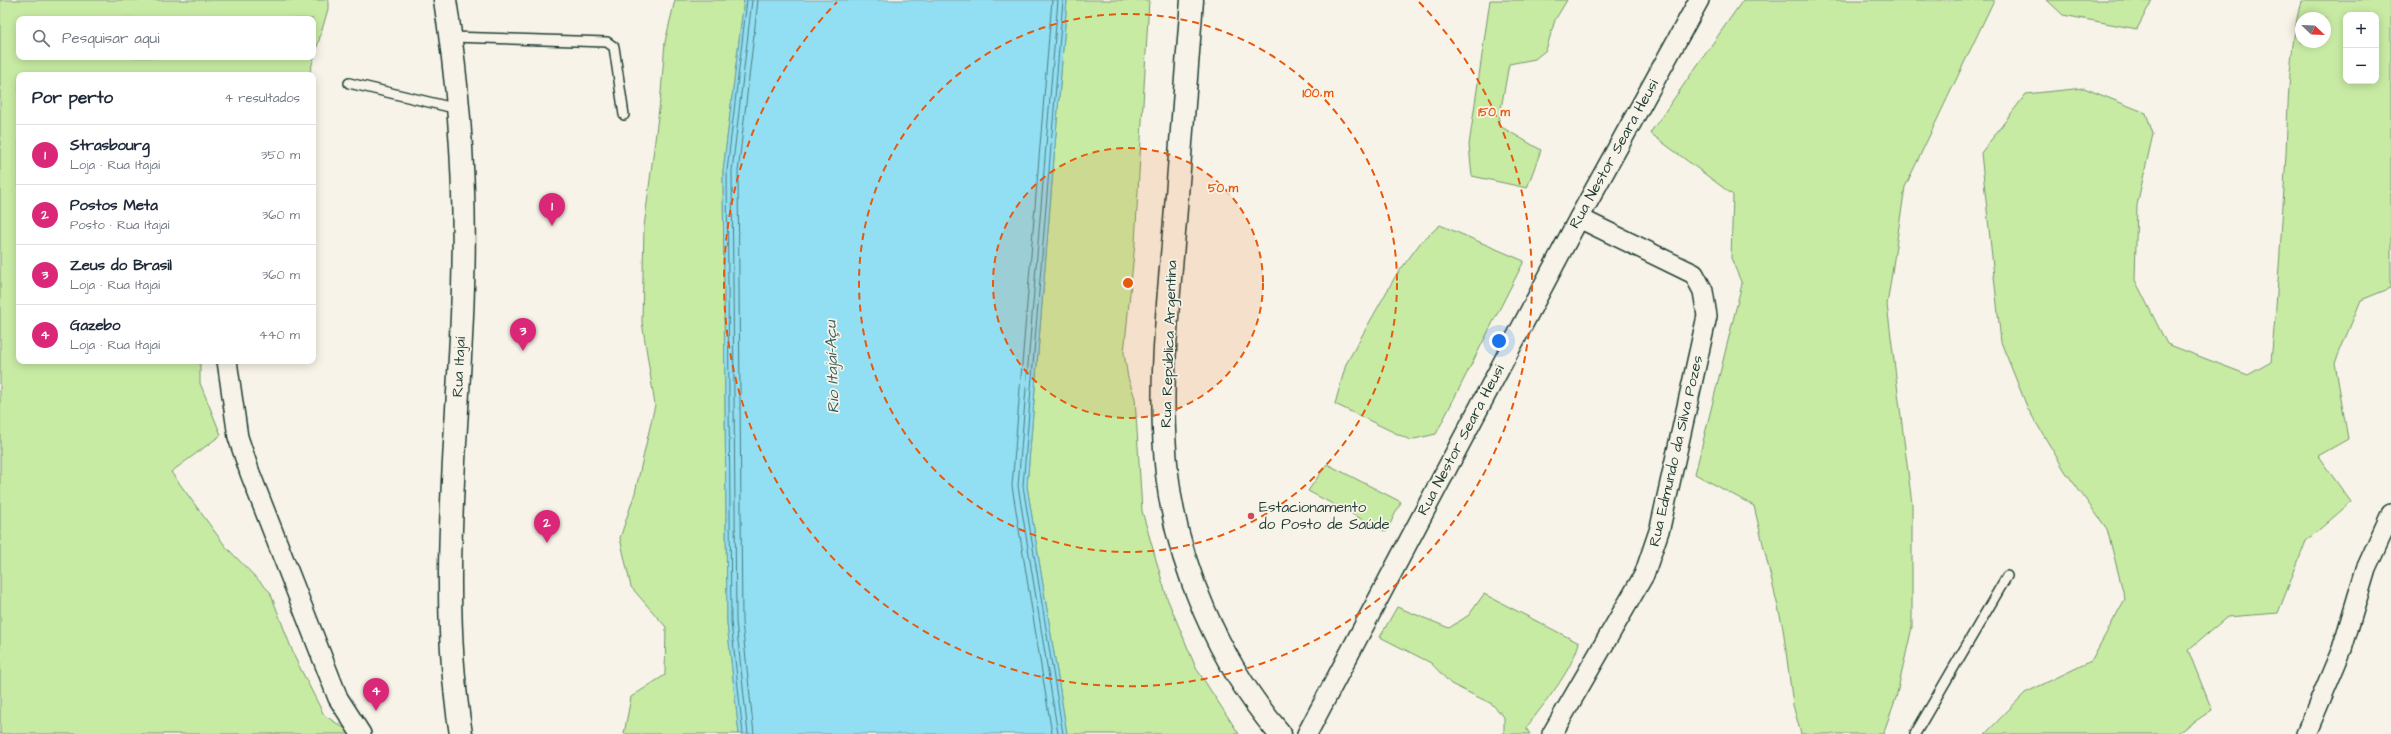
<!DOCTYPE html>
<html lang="pt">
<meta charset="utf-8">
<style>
:root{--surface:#fff;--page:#f2f2f3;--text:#1f2937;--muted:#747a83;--line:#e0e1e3;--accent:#db2777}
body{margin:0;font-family:"Architects Daughter",sans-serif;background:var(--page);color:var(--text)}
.controls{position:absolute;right:12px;top:12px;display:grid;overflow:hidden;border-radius:8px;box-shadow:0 2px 10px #0003}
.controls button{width:36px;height:36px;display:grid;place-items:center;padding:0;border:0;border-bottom:1px solid var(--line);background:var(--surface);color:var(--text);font:20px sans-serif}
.compass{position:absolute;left:2295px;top:12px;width:36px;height:36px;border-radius:50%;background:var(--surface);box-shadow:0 2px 10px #0003;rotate:113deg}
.you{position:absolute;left:1499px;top:341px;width:14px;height:14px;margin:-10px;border:3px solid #fff;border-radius:50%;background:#1a73e8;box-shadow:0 0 0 6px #1a73e833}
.badge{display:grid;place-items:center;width:26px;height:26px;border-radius:50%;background:var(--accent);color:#fff;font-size:13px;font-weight:700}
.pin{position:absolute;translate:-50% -33px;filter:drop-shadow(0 1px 2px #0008)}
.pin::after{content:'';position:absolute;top:21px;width:14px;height:12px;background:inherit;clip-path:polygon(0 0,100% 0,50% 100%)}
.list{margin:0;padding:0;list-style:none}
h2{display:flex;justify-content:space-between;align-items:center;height:52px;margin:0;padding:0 16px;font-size:17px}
h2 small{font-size:13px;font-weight:400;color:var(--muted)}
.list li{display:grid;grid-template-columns:26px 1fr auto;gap:12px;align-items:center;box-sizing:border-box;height:60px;padding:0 16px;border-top:1px solid var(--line)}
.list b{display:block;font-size:15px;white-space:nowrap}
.list p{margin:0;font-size:13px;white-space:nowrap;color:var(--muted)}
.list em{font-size:13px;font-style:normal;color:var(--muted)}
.icon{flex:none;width:22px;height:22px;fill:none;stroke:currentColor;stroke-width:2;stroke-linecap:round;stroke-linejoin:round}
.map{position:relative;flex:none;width:2391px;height:734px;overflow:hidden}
.search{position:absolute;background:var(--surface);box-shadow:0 2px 10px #0003;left:16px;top:16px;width:300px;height:44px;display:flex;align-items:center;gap:10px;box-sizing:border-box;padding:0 14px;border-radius:8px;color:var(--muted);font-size:15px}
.panel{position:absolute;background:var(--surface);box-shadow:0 2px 10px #0003;left:16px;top:72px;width:300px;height:292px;border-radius:8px}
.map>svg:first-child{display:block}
</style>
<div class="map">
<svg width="2391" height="734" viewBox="0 0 2391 734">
<rect width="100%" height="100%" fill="#f7f3e8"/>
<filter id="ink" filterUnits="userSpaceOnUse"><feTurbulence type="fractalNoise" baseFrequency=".025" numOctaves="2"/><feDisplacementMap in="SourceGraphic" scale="8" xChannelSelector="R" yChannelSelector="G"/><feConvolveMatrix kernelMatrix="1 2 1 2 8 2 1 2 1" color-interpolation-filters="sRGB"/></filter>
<g filter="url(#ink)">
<g fill="#c8eba4" stroke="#74946c" fill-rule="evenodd">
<path d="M0,0H328V9L309,75H19V361H200V383L221,435L171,472L226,547L270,592L295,658L324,715L353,734H0ZM19,19H313V57H19Z"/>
<polygon points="675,0 744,0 723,171 727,623 739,734 624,734 631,697 665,675 666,627 631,587 620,538 635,493 655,405 642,322 644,227 661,93 665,42"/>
<polygon points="1067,0 1149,0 1135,243 1124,353 1128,378 1135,398 1142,511 1167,598 1196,668 1239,734 1067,734 1027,486"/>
<polygon points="1490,0 1567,0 1555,20 1546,50 1535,59 1509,64 1498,125 1541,150 1527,188 1472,176 1469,145"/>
<polygon points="1743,0 1994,0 1905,187 1887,305 1912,504 1912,627 1896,698 1883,734 1801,734 1793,705 1783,628 1754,506 1695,474 1742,284 1731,258 1733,195 1650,133"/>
<polygon points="2047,0 2152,0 2137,29 2063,15"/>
<path d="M2301,0H2391V288L2361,300L2335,363L2348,439L2318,456L2351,502L2306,541L2278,613L2227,617L2188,650L2212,710L2176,734H1985L2025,693L2091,661L2125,599L2107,529L2065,471L2028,409L2001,342L1981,153L2026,94L2084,88L2146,113L2153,134L2137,205L2135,280L2167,344L2248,375L2271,362C2278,293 2282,223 2286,154C2288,103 2289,50 2301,0ZM2346,15H2376V81H2346ZM2301,18H2325V42H2301Z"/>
<polygon points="1440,225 1524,261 1436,434 1410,440 1335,404 1346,364 1395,277 1421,242"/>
<polygon points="1327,464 1401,502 1386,532 1308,491"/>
<path d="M1484,594L1579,643C1570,674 1545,702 1526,728L1530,734H1504V717L1492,704L1451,684L1431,663L1380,637L1397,607L1449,628L1469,615Z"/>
</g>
<polygon fill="#92def2" stroke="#649ea6" points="744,0 1067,0 1027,486 1067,734 739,734 727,623 723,171"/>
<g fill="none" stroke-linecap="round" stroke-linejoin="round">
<g stroke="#4d7d80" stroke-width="1">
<polyline points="1052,0 1012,486 1052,734"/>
<polyline points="1058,0 1018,486 1058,734"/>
<polyline points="1063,0 1023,486 1063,734"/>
<polyline points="743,734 731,622 727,171 747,0"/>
<polyline points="748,734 736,622 732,171 752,0"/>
<polyline points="754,734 742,622 738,172 758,0"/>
</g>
<g stroke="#1f3d34" stroke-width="12">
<g id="service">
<polyline points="451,37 607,42 614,47 624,115"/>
<polyline points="349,83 458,109"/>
<polyline points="1915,734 2007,576"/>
</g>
</g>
<g stroke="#1f3d34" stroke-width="22">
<g id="minor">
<polyline points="227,361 238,437 250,473 338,698 361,734"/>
<polyline points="1307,734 1579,218 1699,0"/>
<polyline points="1552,734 1644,575 1660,528 1707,316 1703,291 1694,274 1579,218"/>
<polyline points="2306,734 2342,649 2366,569 2391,514"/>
</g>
</g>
<g stroke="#1f3d34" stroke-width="25">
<path id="secondary" d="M445,0C460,95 466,191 463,287C459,436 437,586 461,734"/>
</g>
<g stroke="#1f3d34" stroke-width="25">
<path id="primary" d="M1192,0C1186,74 1181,148 1175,221C1168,305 1158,390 1167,474C1177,565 1220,664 1280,734"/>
</g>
<use href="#service" stroke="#f7f3e8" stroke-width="9"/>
<use href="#minor" stroke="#f7f3e8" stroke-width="19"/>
<use href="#secondary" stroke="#f7f3e8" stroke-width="22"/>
<use href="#primary" stroke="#f7f3e8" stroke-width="22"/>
</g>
</g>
<circle cx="1128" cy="283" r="135" fill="#e8590c" fill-opacity=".12"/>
<g fill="none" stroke="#e8590c" stroke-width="2" stroke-dasharray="7 5">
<circle cx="1128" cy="283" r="135"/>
<circle cx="1128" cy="283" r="269"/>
<path d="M1419 2A404 404 0 1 1 837 2"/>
</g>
<circle fill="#d1495b" stroke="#f7f3e8" stroke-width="1.5" cx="1251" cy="516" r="4"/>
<g text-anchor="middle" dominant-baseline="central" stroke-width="3.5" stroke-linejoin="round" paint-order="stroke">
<g font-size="15" fill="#1f3d34" stroke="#f7f3e8">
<text transform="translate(1614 154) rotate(-61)">Rua Nestor Seara Heusi</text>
<text transform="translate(1169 344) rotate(-88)">Rua República Argentina</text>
<text transform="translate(459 367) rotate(-87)">Rua Itajaí</text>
<text transform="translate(1461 440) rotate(-62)">Rua Nestor Seara Heusi</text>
<text transform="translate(1676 451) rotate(-77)">Rua Edmundo da Silva Pozes</text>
</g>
<g font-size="15" fill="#1f3d34" stroke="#f7f3e8" text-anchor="start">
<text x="1259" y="507">Estacionamento<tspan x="1259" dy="17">do Posto de Saúde</tspan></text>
</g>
<g font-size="16" font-style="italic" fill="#365d5a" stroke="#f7f3e8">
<text transform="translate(832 367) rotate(-92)">Rio Itajaí-Açu</text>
</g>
</g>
<circle cx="1128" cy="283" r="6" fill="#e8590c" stroke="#f7f3e8" stroke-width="2"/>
<g font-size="12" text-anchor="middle" font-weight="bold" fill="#e8590c" stroke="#f7f3e8" stroke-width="3.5" stroke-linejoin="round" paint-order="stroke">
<text x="1318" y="97">100 m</text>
<text x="1494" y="116">150 m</text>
<text x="1223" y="192">50 m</text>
</g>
</svg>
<div class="controls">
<button>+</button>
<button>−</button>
</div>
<svg class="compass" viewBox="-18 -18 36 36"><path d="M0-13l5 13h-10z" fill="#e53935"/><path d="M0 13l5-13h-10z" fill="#747a83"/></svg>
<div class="you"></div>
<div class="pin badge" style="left:552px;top:226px">1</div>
<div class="pin badge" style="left:547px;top:543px">2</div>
<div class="pin badge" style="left:523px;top:351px">3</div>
<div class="pin badge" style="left:376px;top:711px">4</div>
<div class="search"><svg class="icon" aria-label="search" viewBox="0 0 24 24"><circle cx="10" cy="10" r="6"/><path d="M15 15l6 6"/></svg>Pesquisar aqui</div>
<section class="panel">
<h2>Por perto<small>4 resultados</small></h2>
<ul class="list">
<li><span class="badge">1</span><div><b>Strasbourg</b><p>Loja · Rua Itajaí</p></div><em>350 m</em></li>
<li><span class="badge">2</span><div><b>Postos Meta</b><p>Posto · Rua Itajaí</p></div><em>360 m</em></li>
<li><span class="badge">3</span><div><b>Zeus do Brasil</b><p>Loja · Rua Itajaí</p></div><em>360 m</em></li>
<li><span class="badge">4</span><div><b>Gazebo</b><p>Loja · Rua Itajaí</p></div><em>440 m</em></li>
</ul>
</section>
</div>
